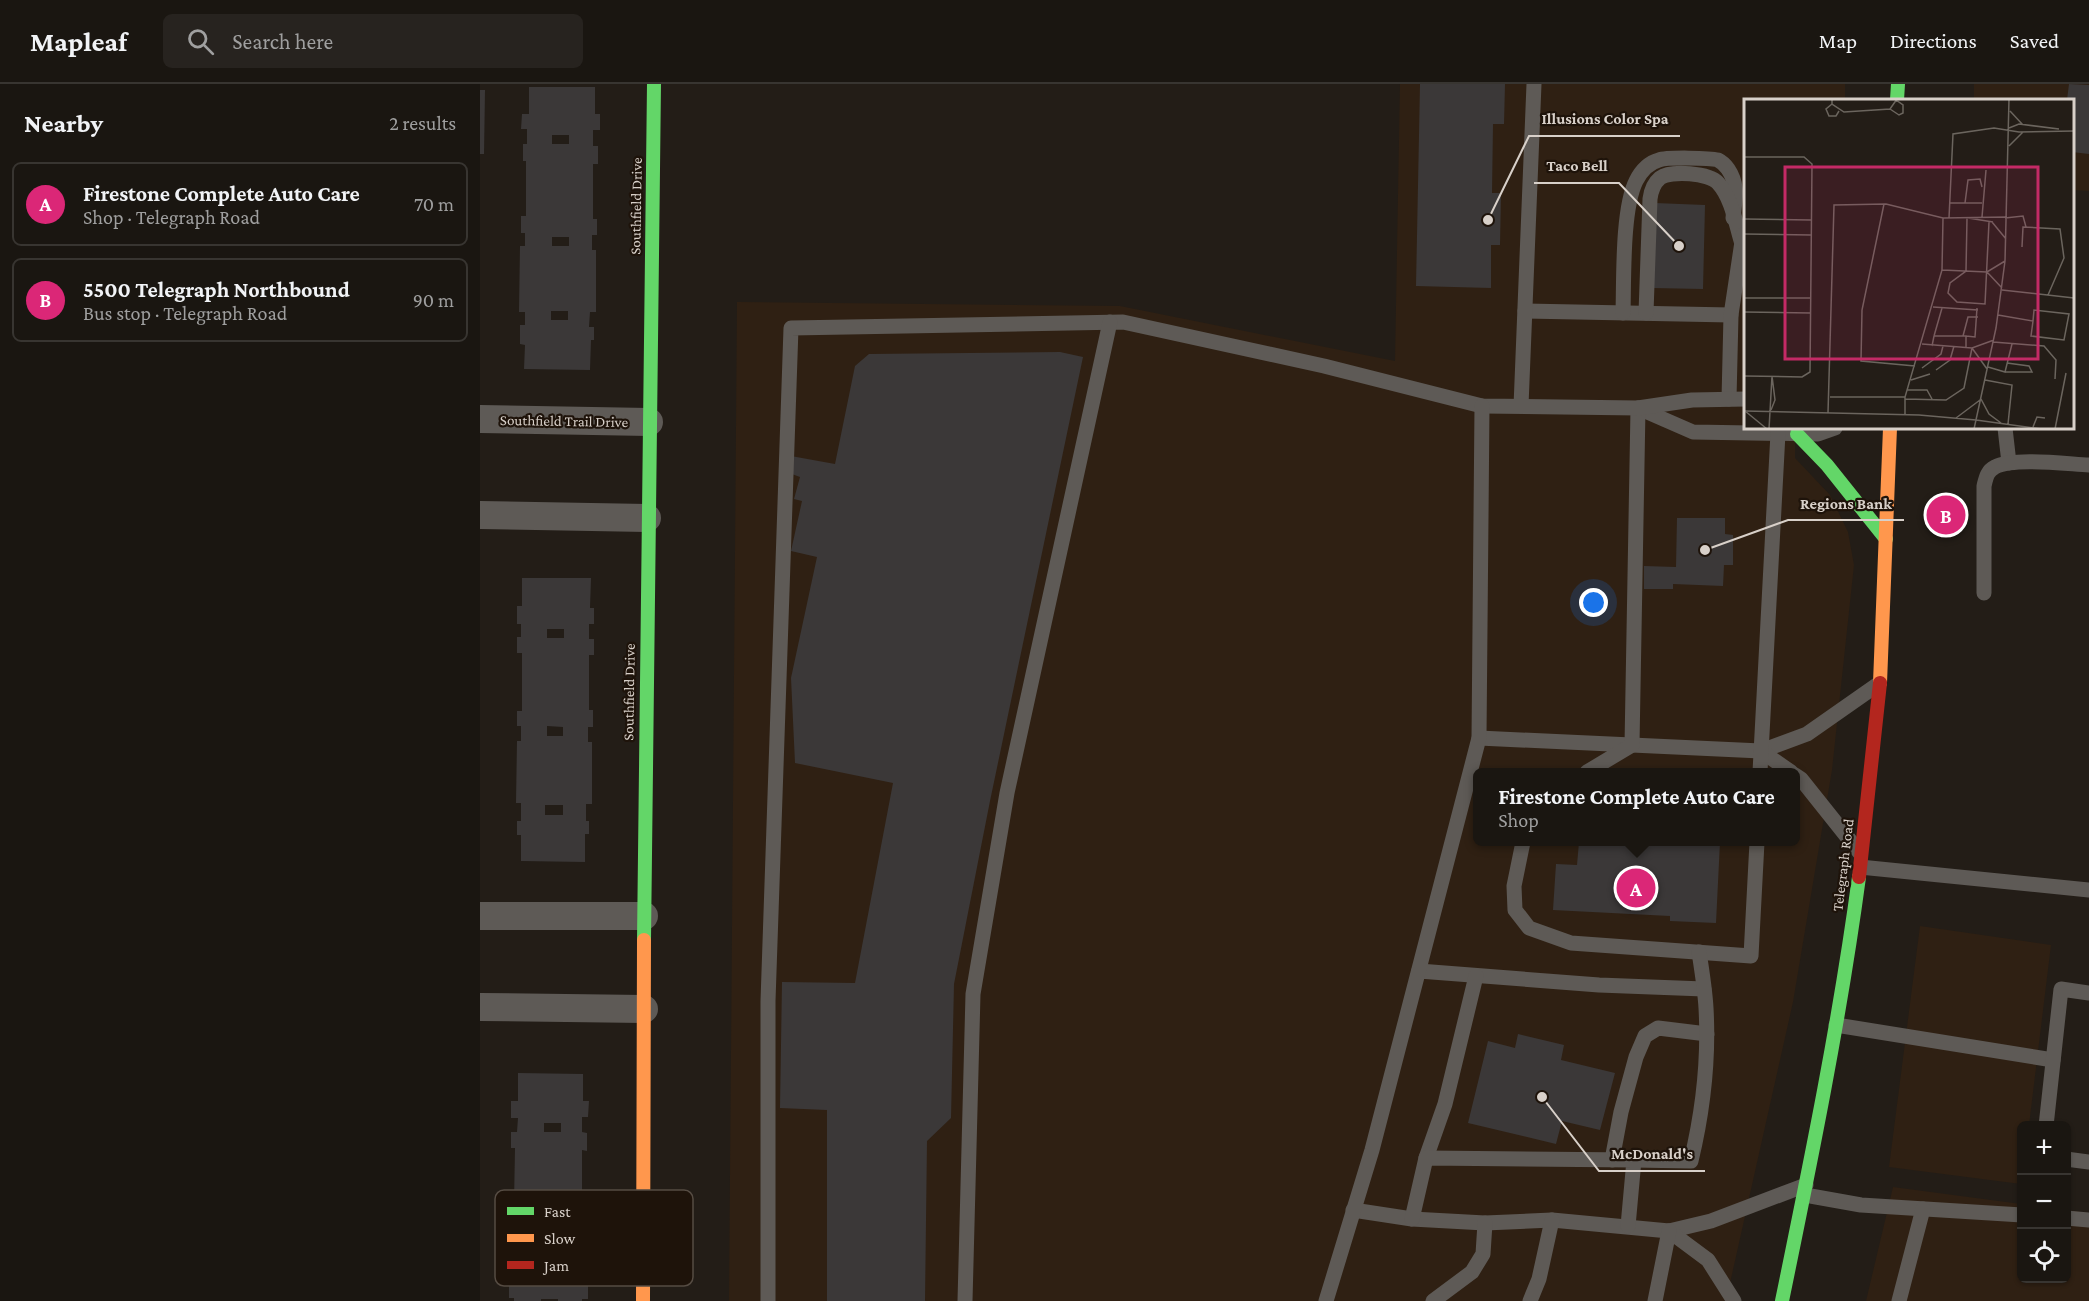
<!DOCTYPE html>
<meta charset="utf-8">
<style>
:root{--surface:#1a1611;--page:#27231f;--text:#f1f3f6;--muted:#9f9f9f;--line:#383531;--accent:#db2777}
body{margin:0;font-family:"Crimson Pro",serif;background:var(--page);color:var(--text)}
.controls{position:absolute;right:18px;bottom:18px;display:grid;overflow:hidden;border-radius:9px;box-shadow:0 2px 4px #0004}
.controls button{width:54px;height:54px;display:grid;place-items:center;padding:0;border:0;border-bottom:2px solid var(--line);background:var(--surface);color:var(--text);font:30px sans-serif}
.you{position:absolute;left:1114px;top:519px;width:21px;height:21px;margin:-15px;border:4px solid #fff;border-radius:50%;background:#1a73e8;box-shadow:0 0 0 9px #1a73e833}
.badge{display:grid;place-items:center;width:39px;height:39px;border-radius:50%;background:var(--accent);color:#fff;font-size:20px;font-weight:700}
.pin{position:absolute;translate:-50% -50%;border:3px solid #fff;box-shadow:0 2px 6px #0006}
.popup{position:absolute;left:993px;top:684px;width:327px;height:78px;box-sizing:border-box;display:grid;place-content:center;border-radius:9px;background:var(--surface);filter:drop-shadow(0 2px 4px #0005);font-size:20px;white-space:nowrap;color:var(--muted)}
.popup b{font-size:22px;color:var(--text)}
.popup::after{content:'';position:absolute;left:50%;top:100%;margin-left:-12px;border:12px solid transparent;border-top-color:var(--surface)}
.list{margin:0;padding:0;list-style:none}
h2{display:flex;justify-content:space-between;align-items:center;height:78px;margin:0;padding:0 24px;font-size:26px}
h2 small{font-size:20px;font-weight:400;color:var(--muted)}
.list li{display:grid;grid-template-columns:39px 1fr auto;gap:18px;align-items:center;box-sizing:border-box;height:84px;margin:0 12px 12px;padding:0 12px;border:2px solid var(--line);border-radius:9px}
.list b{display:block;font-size:22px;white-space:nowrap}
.list p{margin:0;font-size:20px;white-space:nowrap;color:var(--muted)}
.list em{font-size:20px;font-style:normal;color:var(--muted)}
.icon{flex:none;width:33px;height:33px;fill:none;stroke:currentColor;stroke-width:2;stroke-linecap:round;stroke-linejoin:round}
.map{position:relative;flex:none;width:1609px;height:1217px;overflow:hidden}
header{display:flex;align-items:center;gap:36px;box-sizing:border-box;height:84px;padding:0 30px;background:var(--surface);border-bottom:2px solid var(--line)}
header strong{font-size:28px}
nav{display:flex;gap:33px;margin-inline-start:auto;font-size:21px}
.search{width:420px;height:54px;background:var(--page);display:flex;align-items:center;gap:15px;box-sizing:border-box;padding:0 21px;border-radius:9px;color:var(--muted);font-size:22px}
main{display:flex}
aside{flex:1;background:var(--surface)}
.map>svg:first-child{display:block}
</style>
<header>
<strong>Mapleaf</strong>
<div class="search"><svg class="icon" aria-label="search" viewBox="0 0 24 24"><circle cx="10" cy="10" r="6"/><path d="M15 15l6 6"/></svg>Search here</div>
<nav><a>Map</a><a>Directions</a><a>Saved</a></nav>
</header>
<main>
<aside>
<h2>Nearby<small>2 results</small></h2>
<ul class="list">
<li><span class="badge">A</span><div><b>Firestone Complete Auto Care</b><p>Shop · Telegraph Road</p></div><em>70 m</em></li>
<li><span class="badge">B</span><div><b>5500 Telegraph Northbound</b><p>Bus stop · Telegraph Road</p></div><em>90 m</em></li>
</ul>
</aside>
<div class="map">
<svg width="1609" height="1217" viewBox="0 0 1609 1217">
<rect width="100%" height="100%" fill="#231d17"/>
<g fill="#2f2013" fill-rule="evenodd">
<path d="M920,0H1365V16H1266V344H1315V374L1350,411L1368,448L1374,481L1352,686L1313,918L1246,1217H249L257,218L640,222L915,277ZM997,688H1315V758H997Z"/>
<polygon points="1494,0 1609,0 1609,107 1593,106 1592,16 1494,16"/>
<polygon points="1440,842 1571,861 1549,1041 1542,1042 1541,1100 1409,1083"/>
<polygon points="1413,1103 1541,1120 1542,1194 1586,1194 1587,1126 1609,1129 1609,1217 1386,1217"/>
</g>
<g fill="#3b3838" fill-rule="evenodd">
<polygon points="940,0 1025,0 1024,40 1013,40 1012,109 1021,109 1020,161 1011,161 1011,204 936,202"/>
<polygon points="1589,0 1609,1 1609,70 1592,68 1592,16 1587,16"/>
<path d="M49,3H115V30H120V46H113V62H118V80H113V135H117V151H112V166H116V228H110L109,243H114V256H111L110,286L44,285L45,261L40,260V241H45V228H39L40,162H45V149H41V132H46V77H43V60H47V45H41L42,30H49ZM72,51H89V60H72ZM72,153H89V162H72ZM71,227H88V236H71Z"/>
<polygon points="0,6 5,6 4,70 0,70"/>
<polygon points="1175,119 1225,121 1223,205 1172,204"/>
<polygon points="580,268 603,273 510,717 474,900 471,1034 447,1057 445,1217 347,1217 347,1026 300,1024 302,898 375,899 413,699 315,679 311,594 337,473 311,467 322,417 314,415 320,393 309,389 311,372 355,380 375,282 389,270"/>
<polygon points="1197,434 1245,434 1245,450 1253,451 1253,481 1244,481 1243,502 1193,500 1193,505 1164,505 1164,482 1196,483"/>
<path d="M42,494H111L110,524H114V540H109V555H114V571H109V626H113V643H108V658H112V720H106V737H109V750H105V778L41,777V751H37V737H41V719H36L37,657H41V642H37V627H42V569H37V553H41V540H37V522H42ZM67,545H84V554H67ZM67,642L83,643V652H67ZM65,721H83V731H65Z"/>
<polygon points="1099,758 1192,759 1192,758 1240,758 1236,839 1190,837 1190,832 1073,826 1076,780 1097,781"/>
<polygon points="1038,950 1084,961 1081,976 1135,989 1120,1046 1082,1037 1076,1060 988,1039 1008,957 1035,964"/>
<path d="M38,989L103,990V1017H109L108,1033H102V1048L107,1049V1067L102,1066V1121H106V1138H101V1152H108V1215H102V1217H78V1215H61V1217H34V1214H29V1149H33V1135H29V1119H34L35,1064H31V1048H37L38,1034H31V1017H38ZM64,1039H81V1048H64ZM62,1141H79V1150H62Z"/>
</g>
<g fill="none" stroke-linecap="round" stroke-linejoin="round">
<g stroke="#5e5a56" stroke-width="15">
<polyline points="1045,227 1251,231"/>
<path d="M1143,229C1144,195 1142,125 1156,97C1161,87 1168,79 1179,76C1187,73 1230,74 1238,76C1242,78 1246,82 1248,85C1259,101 1255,116 1253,134"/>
<path d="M1166,229L1170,115C1171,107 1174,99 1180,94C1191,86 1229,89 1238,99C1252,114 1256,141 1262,160"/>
<polyline points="1249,315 1251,231 1263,151"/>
<polyline points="1041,322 1054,0"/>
<polyline points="1158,324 1213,348 1338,350 1355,344"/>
<polyline points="1525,344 1529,379"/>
<path d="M1504,509V402C1506,394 1507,387 1515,383C1533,373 1587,380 1609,381"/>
<polyline points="999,654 1281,667 1327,650 1397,601"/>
<polyline points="1281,667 1311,688"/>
<polyline points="1107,688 1152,661 1158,324"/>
<polyline points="1280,688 1298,349"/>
<polyline points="1315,691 1321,695 1380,769"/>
<polyline points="1043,758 1034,802 1035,826 1049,844 1091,859 1271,872 1277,758"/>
<polyline points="1380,783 1609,806"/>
<polyline points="939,887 1119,901 1224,905"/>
<polyline points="1356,941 1573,976"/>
<polyline points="1566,1042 1581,905 1609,909"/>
<polyline points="946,1074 965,1020 996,892"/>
<polyline points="1586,1075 1609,1078"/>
<polyline points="1132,1076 1141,1028 1156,973 1165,952 1178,944 1227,950"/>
<path d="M1154,1076L1211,1077C1223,1027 1229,977 1226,924C1225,906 1222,887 1219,868"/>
<polyline points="1325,1111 1381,1121 1542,1131"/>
<polyline points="873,1126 932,1135 1005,1139 1072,1136 1189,1147 1231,1137 1326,1101"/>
<polyline points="1586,1134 1609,1136"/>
<polyline points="932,1135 946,1074 1154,1076 1148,1142"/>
<polyline points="1189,1147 1228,1176 1254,1217"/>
<polyline points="288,1217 288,917 311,244 643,238 844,282 1002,322 1158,324 1212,316 1266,315"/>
<polyline points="485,1217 493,910 527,709 630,238"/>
<polyline points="846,1217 892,1066 999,654 1002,322"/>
<polyline points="953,1217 992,1188 1003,1170 1005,1139"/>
<polyline points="1050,1217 1059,1195 1072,1136"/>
<polyline points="1175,1217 1189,1147"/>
<polyline points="1419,1217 1443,1125"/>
</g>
<g stroke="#5e5a56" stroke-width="28">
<polyline points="0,335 169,338"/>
<polyline points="0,431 167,434"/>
<polyline points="0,832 164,832"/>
<polyline points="0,923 164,925"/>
</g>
<g stroke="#63d668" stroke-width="14">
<polyline points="1417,16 1418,0"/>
<polyline points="1317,350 1347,381 1406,455"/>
<polyline points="164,856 174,0"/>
<path d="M1302,1217C1331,1076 1360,935 1379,793"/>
</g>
<g stroke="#ff974d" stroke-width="14">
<polyline points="1400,599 1410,344"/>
<polyline points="163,1217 164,856"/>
</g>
<polyline stroke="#b3261e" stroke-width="14" points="1379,793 1400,599"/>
</g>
<g text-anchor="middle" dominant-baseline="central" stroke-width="4.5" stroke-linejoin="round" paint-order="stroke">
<g font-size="15" fill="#d8d0c9" stroke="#1e130a">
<text transform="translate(156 122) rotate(-89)">Southfield Drive</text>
<text transform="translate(84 337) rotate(1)">Southfield Trail Drive</text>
<text transform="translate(149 608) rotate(-89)">Southfield Drive</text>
<text transform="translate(1363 781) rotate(-83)">Telegraph Road</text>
</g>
</g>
<g transform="translate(1264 15)">
<rect width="330" height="330" fill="#231d17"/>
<path fill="none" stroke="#6b655e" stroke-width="1.5" d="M88,0V5L100,13L146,10L153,0M88,5L82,10L85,17H92L95,12M146,10L155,16L159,14V6L152,1M266,12L279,26M265,29L275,25L315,30M265,47L279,33M0,58H60L68,65L66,273L58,278L0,277M205,104H238M221,104L224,81L236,80L238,88M140,105L118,211L117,262L171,267M238,118L242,71M205,119L209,35L250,29L275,33L330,32M223,119L222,172L206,184L204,194L213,203L241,205L245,123M224,119L249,123M261,119L279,117L282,128M0,120L67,121M248,123L262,140M0,135L67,136M278,148L279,128L316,130L320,159L304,196M198,171L243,173L261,162M243,173L258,189M258,191L330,199M0,199H66M189,208L234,211M0,213L67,214M254,216L289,222L287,237L320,241L325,215L290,211L289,222M190,237L198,209M219,237L224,218H234M222,237L231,238L233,209M249,243L300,247L312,261L311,280M178,245L228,249L250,241M188,247L190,237H222V248M228,249L243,270M244,268L261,273L268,245M178,269L197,255L199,247M192,271L206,261L210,247M261,273H288L285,267L263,264M167,281L186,275M241,281L268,286L264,325M163,291H183L188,300M86,298H161M161,300L202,301L220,289L228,249M237,300L245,315L257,324M27,311L31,301L28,277M0,312L175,316L232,321M1,312L23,330M84,314L90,106L142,105L199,119L263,118M161,316V298L198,171L199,119M212,319L236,301M232,321L298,330M289,328L293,318L301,319M25,330L28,277M230,330L252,229L261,162L265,0M311,330L322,274"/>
<path fill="#c42a66" fill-opacity="0.15" stroke="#c42a66" stroke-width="3" d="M41,68H294V260H41Z"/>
<rect width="330" height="330" fill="none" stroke="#d8d0c9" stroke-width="3"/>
</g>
<rect x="15" y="1106" width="198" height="96" rx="9" fill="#1e130a" stroke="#564c43" stroke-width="1.5"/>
<rect x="27" y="1123" width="27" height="8" fill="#63d668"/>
<rect x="27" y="1150" width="27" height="8" fill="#ff974d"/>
<rect x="27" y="1177" width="27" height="8" fill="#b3261e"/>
<g font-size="16" fill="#d8d0c9">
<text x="64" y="1133">Fast</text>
<text x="64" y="1160">Slow</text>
<text x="64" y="1187">Jam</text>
</g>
<path fill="none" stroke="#d8d0c9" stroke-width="2" d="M1008 136L1049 52H1200M1199 162L1139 99H1054M1225 466L1308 436H1424M1062 1013L1119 1087H1225"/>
<g fill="#d8d0c9" stroke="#1e130a" stroke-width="2">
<circle cx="1008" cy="136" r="6"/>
<circle cx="1199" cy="162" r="6"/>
<circle cx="1225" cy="466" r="6"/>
<circle cx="1062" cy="1013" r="6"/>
</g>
<g font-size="16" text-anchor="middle" font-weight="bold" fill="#d8d0c9" stroke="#1e130a" stroke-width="4.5" stroke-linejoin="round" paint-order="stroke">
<text x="1125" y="40">Illusions Color Spa</text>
<text x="1097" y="87">Taco Bell</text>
<text x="1366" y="425">Regions Bank</text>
<text x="1172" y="1075">McDonald's</text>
</g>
</svg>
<div class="controls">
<button>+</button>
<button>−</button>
<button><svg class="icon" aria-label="locate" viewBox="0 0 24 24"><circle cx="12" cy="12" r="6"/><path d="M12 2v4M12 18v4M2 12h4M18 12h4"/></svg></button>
</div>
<div class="you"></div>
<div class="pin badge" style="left:1156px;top:804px">A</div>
<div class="popup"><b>Firestone Complete Auto Care</b>Shop</div>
<div class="pin badge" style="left:1466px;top:431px">B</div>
</div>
</main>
